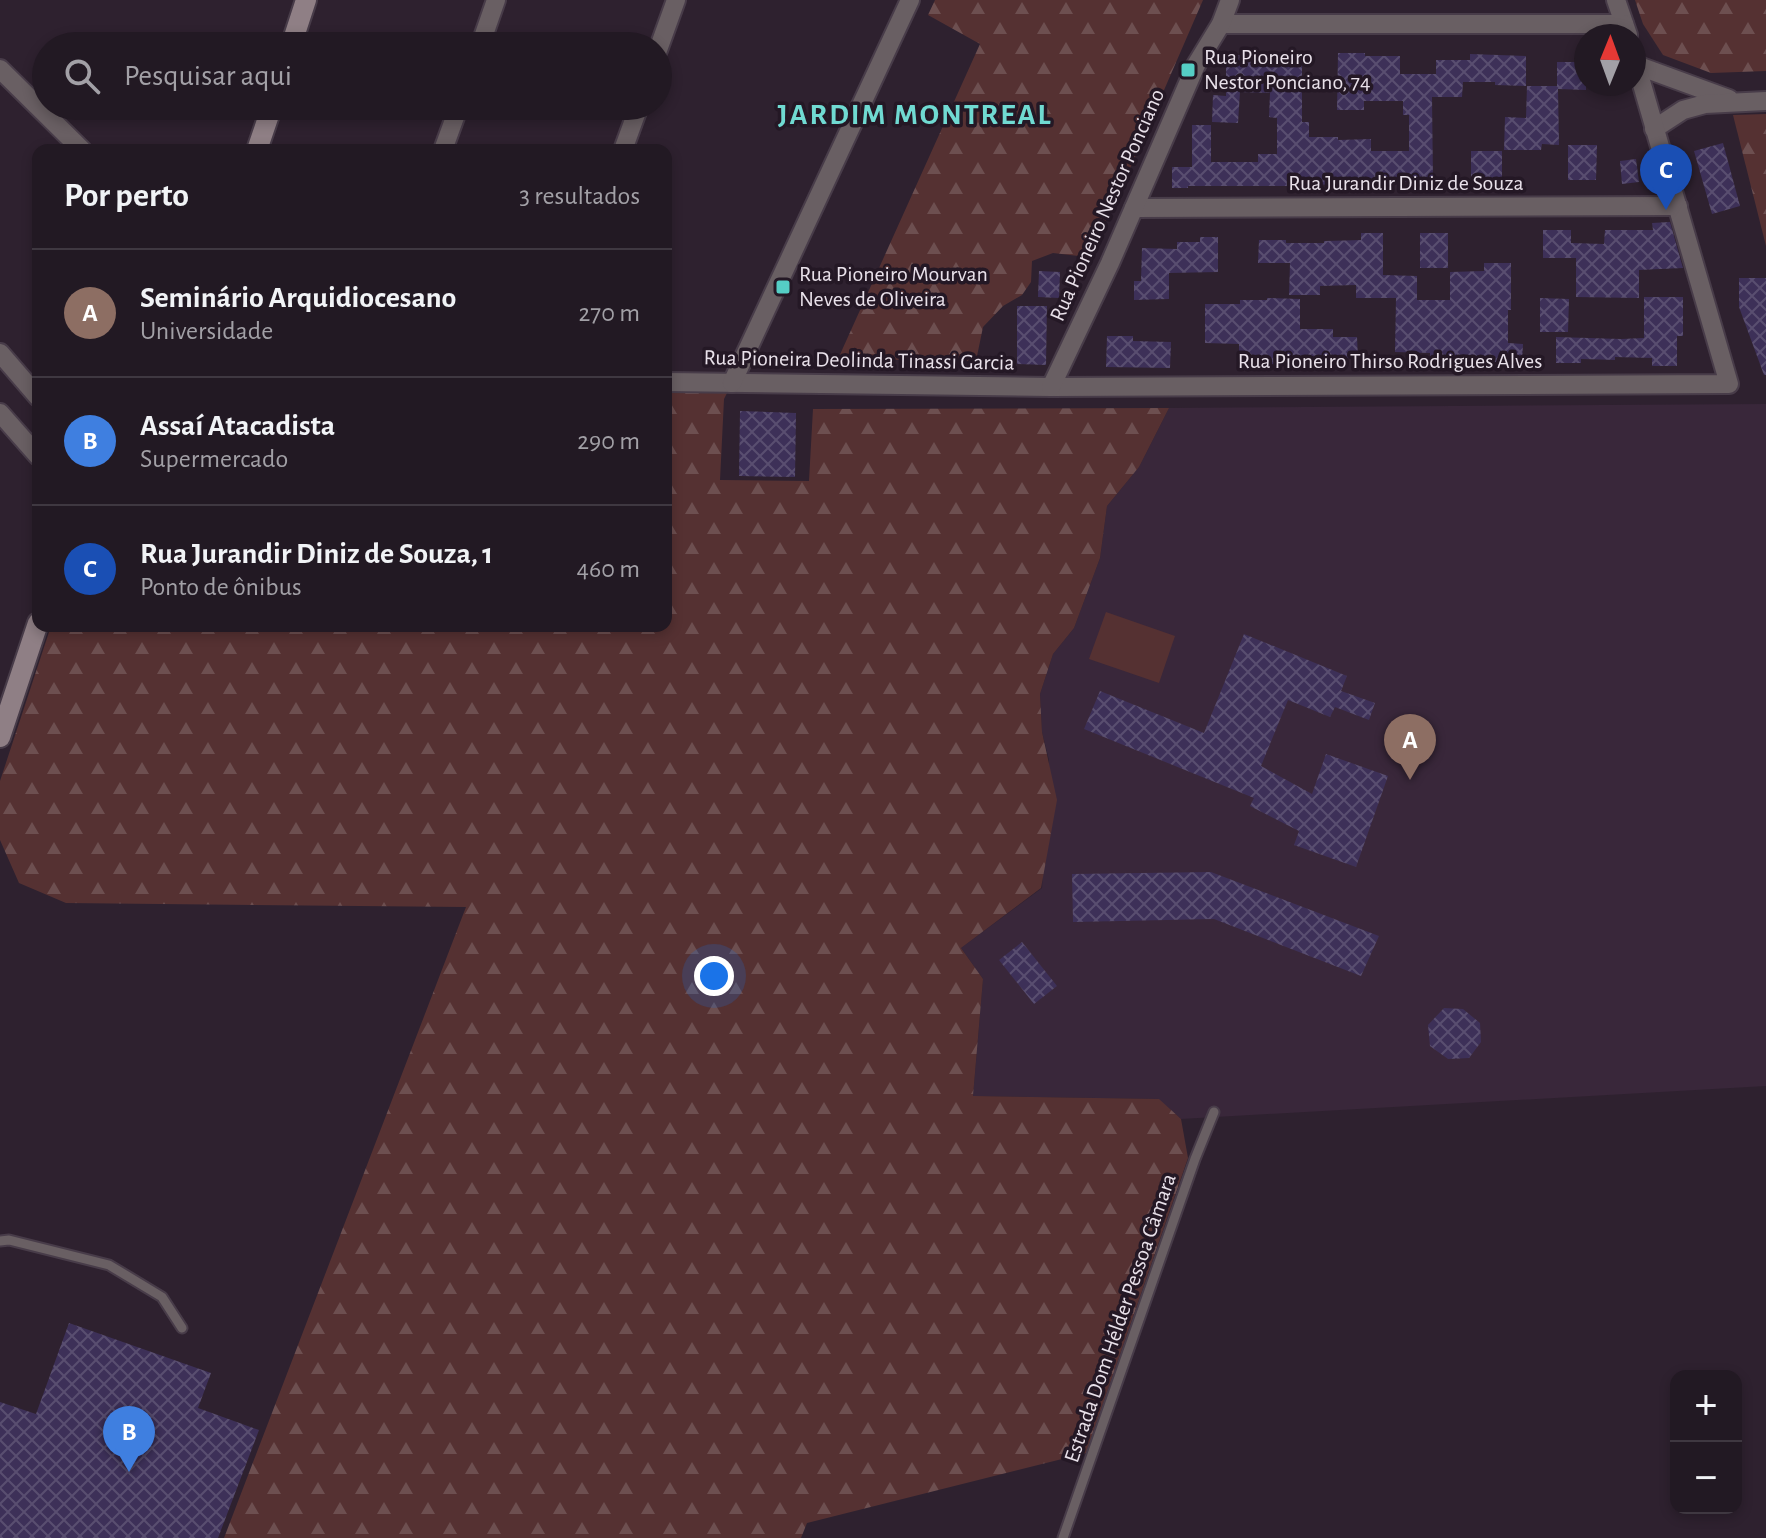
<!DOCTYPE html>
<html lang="pt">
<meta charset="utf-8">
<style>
:root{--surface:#221923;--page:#2a222b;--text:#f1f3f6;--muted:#a2a0a6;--line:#3f3841;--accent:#55cec5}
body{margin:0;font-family:"Alegreya Sans",sans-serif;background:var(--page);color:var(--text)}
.controls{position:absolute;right:24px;bottom:24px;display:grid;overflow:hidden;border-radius:16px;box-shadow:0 4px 12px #0003}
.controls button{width:72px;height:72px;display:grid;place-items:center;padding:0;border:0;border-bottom:2px solid var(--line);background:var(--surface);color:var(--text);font:40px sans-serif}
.compass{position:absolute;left:1574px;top:24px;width:72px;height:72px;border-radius:50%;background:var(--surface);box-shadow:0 4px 12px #0003;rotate:1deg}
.you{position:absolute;left:714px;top:976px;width:28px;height:28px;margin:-20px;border:6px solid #fff;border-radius:50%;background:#1a73e8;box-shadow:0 0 0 12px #1a73e833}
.badge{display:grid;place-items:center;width:52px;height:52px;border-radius:50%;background:var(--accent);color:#fff;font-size:26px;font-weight:700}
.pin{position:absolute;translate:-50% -66px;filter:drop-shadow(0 2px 4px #0008)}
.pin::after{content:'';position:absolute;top:42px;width:28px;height:24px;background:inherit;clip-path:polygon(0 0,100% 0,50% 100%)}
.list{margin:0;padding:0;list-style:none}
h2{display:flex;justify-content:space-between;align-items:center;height:104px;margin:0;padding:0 32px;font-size:34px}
h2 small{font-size:26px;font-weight:400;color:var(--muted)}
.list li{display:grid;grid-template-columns:52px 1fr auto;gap:24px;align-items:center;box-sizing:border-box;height:128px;padding:0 32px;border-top:2px solid var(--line)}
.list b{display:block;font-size:30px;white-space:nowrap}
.list p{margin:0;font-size:26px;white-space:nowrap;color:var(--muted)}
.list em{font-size:26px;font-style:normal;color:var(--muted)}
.icon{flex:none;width:44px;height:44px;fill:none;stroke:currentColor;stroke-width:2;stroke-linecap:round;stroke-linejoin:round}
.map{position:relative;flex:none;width:1766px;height:1538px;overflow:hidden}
.search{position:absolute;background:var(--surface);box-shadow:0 4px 12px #0003;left:32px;top:32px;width:640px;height:88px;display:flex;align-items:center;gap:20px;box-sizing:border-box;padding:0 28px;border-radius:44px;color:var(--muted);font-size:30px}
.panel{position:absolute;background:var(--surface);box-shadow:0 4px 12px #0003;left:32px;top:144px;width:640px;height:488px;border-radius:16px}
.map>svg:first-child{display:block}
</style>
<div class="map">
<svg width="1766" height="1538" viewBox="0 0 1766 1538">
<defs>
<pattern id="forest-firs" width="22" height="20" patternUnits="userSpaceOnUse" patternTransform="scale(2)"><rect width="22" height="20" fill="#553132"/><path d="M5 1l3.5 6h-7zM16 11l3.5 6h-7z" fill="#6d4f50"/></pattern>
<pattern id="building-cross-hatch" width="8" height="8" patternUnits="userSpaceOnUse" patternTransform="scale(2)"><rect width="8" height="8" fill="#3d3058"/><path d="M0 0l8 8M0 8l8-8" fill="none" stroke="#594e70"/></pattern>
</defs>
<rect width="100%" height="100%" fill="#2e212f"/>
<polygon fill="#39273a" points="1766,404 1766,1086 1181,1119 1158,1099 973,1096 983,979 961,948 1042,888 1049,760 1042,732 1040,694 1053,654 1074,628 1100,558 1107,506 1139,467 1169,408"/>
<g fill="url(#forest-firs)">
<polygon points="935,0 1203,0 1116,201 1087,257 1053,253 1032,261 1031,282 1022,295 1003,306 983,327 976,361 838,359 980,44 928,15"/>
<polygon points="1635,0 1766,0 1766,71 1711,73 1663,55 1643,24"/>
<polygon points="1766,114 1766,246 1733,115"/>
<polygon points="666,382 732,383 724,399 720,480 809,481 813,409 1169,408 1139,467 1107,506 1100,558 1074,628 1053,654 1040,694 1042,732 1057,800 1041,888 961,948 983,979 973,1096 1159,1099 1181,1119 1188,1158 1086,1453 807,1523 801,1538 224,1538 466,907 66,903 19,883 0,840 0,781 51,626 666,626"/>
</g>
<polygon fill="#553132" points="1106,612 1175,636 1159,683 1089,659"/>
<g fill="url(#building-cross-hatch)">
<polygon points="1338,53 1365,53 1365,56 1400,56 1400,74 1436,74 1436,60 1470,60 1470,54 1526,56 1526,86 1495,85 1495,82 1463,82 1462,97 1432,97 1433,182 1371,182 1338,185 1304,184 1304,186 1188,186 1188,188 1172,188 1172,167 1192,167 1192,125 1211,125 1211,162 1258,162 1258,154 1277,154 1277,118 1269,117 1270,93 1240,92 1238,123 1212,122 1213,95 1226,96 1226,55 1254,55 1254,65 1302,65 1302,122 1309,122 1309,137 1338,137 1338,140 1371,139 1371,151 1409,151 1409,115 1403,115 1403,101 1364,101 1364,110 1337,110"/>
<polygon points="1557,62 1586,62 1586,90 1558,89 1559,145 1542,144 1541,150 1504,150 1505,117 1526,118 1527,86 1557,86"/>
<polygon points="1723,143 1740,206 1712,214 1694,151"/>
<polygon points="1568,145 1597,145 1596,180 1568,180"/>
<polygon points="1471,151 1502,151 1502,179 1471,178"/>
<polygon points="1636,159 1639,182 1622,184 1620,161"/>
<polygon points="1670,222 1683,268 1639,270 1639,298 1576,297 1576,258 1543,258 1543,230 1571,230 1571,243 1604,244 1605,230 1653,230 1652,223"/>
<polygon points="1361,233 1383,233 1383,275 1417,276 1417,300 1450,300 1450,272 1484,271 1484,263 1511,263 1511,310 1508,310 1508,343 1523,344 1522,363 1492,362 1492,359 1450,358 1450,365 1430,365 1430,353 1395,352 1396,298 1356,298 1356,285 1320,286 1320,295 1289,295 1290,263 1258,263 1259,240 1286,240 1286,243 1324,243 1324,241 1361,240"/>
<rect x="1420" y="233" width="28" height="35"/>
<polygon points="1200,237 1218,237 1218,272 1169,273 1169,299 1134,300 1134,281 1141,281 1142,248 1177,249 1177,242 1200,242"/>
<polygon points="1039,271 1060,272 1059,298 1038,297"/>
<polygon points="1739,278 1766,278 1766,375 1764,375 1739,307"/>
<polygon points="1644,297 1683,297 1683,336 1677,336 1677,366 1652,366 1652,358 1615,357 1615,360 1581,359 1581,363 1556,363 1556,337 1621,339 1644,338"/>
<polygon points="1267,298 1300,299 1300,329 1333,329 1333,337 1357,337 1358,358 1333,358 1333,365 1239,364 1239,344 1205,343 1205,304 1240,304 1240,300 1267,300"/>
<polygon points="1540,298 1569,299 1568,332 1540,332"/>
<polygon points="1017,306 1047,306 1046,365 1017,364"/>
<polygon points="1107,336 1133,336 1133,341 1171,342 1170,368 1106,367"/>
<polygon points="740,411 796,413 795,477 739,476"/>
<polygon points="1244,634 1347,676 1341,691 1375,703 1369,720 1335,707 1330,717 1288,700 1261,766 1312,794 1326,754 1388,776 1356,867 1294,845 1299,831 1250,806 1254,798 1084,729 1100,691 1204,733"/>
<polygon points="1211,872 1379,936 1361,976 1214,919 1073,922 1072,874"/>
<polygon points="1022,942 1057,986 1034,1004 999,960"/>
<polygon points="1444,1008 1463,1009 1480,1023 1481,1042 1469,1058 1448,1059 1430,1046 1428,1025"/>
<polygon points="69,1323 211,1373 198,1408 259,1430 218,1538 0,1538 0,1402 36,1414"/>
</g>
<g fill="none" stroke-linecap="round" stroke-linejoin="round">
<g stroke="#483c49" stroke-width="13">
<g id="lane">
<polyline points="0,1241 9,1240 109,1265 162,1297 182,1328"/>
<polyline points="1063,1538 1195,1159 1214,1112"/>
</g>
</g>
<g stroke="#483c49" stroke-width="22">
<g id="street">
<polyline points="1616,0 1628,35"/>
<polyline points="1221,24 1624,24"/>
<polyline points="480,46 496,0"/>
<polyline points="658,50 676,0"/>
<polyline points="1636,65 1729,99"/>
<polyline points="0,69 82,150"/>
<polyline points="1654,129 1683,110 1705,104 1766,101"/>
<polyline points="443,150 459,106"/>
<polyline points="623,150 639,106"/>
<polyline points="1134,208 1678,206"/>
<polyline points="0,353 38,397"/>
<polyline points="666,382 1051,387 1729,384 1634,57"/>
<polyline points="732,383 910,0"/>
<polyline points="1051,387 1110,263 1196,65 1221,24 1230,0"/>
<polyline points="0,413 38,456"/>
</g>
</g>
<g stroke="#483c49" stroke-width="24">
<g id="secondary">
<polyline points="291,46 306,0"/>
<polyline points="257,150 272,106"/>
<polyline points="0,737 38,623"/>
</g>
</g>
<use href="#lane" stroke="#695f63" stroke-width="9"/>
<use href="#street" stroke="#695f63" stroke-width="18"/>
<use href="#secondary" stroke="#8f7f85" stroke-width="20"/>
</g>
<g fill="#55cec5" stroke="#241825" stroke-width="3">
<rect x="1180" y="62" width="16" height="16" rx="4"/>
<rect x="775" y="279" width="16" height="16" rx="4"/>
</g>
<g text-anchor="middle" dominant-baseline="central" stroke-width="7" stroke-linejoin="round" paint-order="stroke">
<g font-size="22" fill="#e9e1ea" stroke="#241825" text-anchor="start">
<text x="1204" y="57">Rua Pioneiro<tspan x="1204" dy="25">Nestor Ponciano, 74</tspan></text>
<text x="799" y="274">Rua Pioneiro Mourvan<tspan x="799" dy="25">Neves de Oliveira</tspan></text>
</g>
<g font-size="22" fill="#e9e1ea" stroke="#241825">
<text x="1406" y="183">Rua Jurandir Diniz de Souza</text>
<text transform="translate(1107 205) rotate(-66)">Rua Pioneiro Nestor Ponciano</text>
<text transform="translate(859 360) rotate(1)">Rua Pioneira Deolinda Tinassi Garcia</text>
<text x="1390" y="361">Rua Pioneiro Thirso Rodrigues Alves</text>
<text transform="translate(1120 1318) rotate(-71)">Estrada Dom Hélder Pessoa Câmara</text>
</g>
<g font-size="30" font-weight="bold" letter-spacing="2" fill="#70dad2" stroke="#241825">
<text x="915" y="115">JARDIM MONTREAL</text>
</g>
</g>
</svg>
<div class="controls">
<button>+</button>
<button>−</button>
</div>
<svg class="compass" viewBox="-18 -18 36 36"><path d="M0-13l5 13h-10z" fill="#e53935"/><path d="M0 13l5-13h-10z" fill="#a2a0a6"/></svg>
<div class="you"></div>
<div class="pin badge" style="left:1410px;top:780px;background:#8d6e63">A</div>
<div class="pin badge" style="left:129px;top:1472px;background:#3f7fe0">B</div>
<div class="pin badge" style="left:1666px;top:210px;background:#1a4fb4">C</div>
<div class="search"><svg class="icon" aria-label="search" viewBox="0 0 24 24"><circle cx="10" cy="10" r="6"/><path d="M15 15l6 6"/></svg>Pesquisar aqui</div>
<section class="panel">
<h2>Por perto<small>3 resultados</small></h2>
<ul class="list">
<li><span class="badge" style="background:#8d6e63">A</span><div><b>Seminário Arquidiocesano</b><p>Universidade</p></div><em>270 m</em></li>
<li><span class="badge" style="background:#3f7fe0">B</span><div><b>Assaí Atacadista</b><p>Supermercado</p></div><em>290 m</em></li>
<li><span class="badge" style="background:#1a4fb4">C</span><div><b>Rua Jurandir Diniz de Souza, 1</b><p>Ponto de ônibus</p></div><em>460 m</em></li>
</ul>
</section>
</div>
